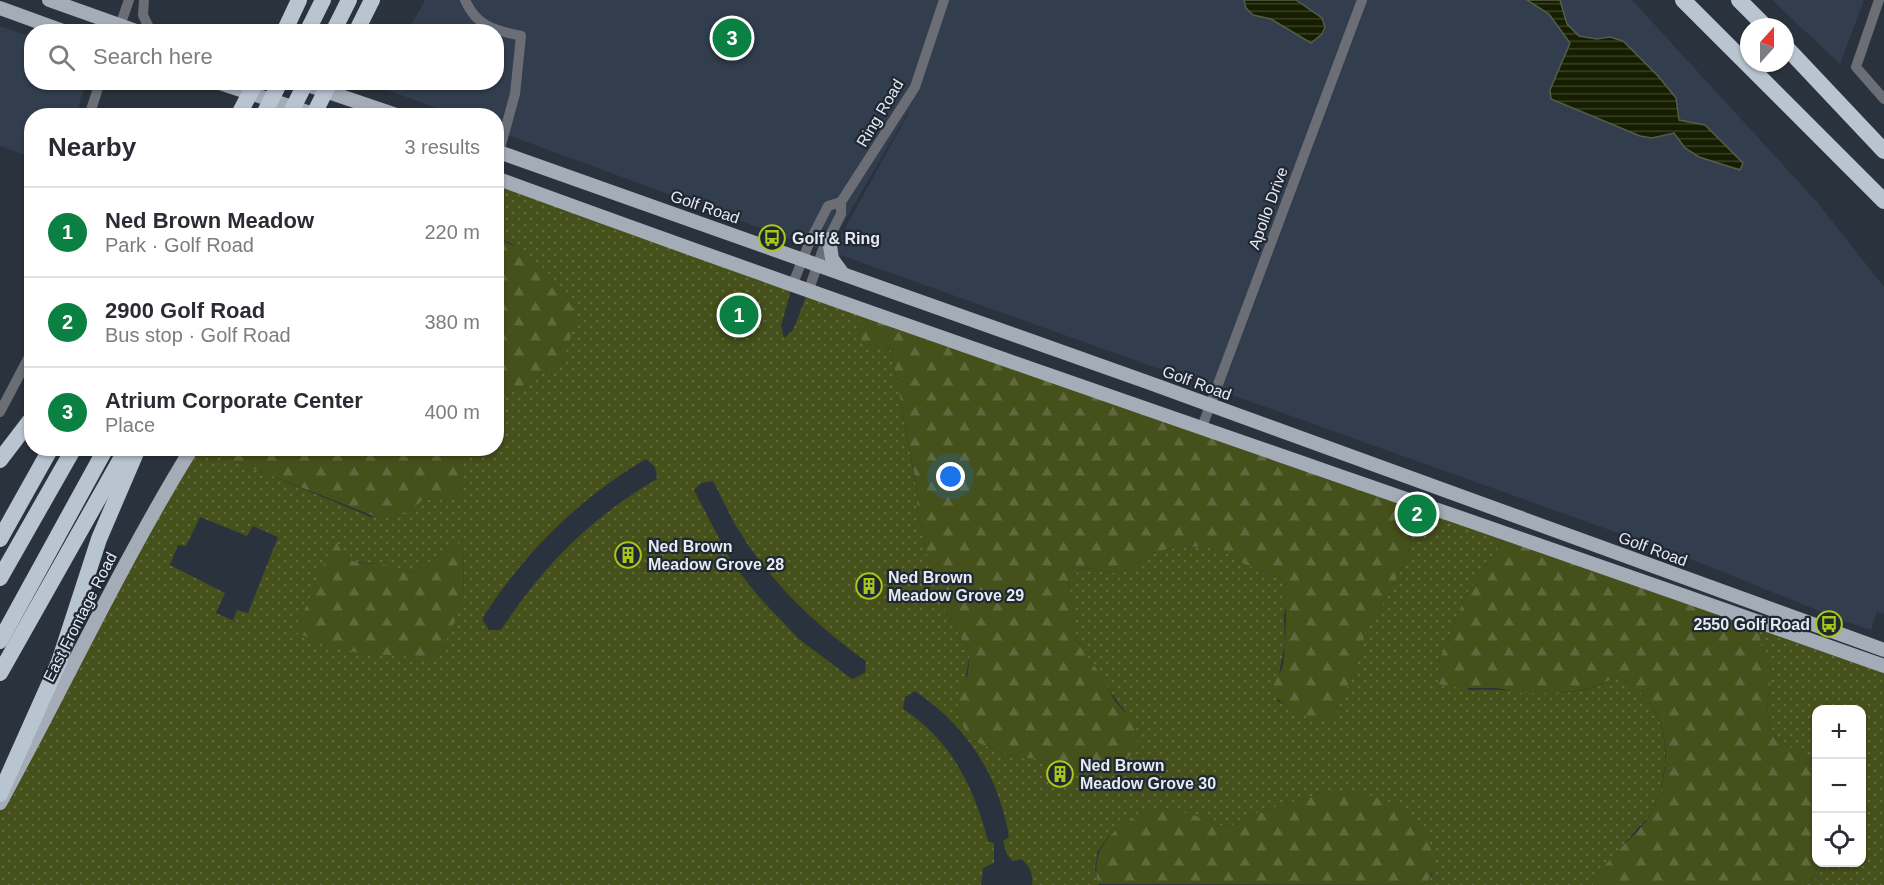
<!DOCTYPE html>
<meta charset="utf-8">
<style>
:root{--surface:#fff;--page:#f2f2f3;--text:#2b2b33;--muted:#7c7c81;--line:#e1e1e2;--accent:#0b8043}
body{margin:0;font-family:Helvetica,sans-serif;background:var(--page);color:var(--text)}
.controls{position:absolute;right:18px;bottom:18px;display:grid;overflow:hidden;border-radius:12px;box-shadow:0 2px 4px #0004}
.controls button{width:54px;height:54px;display:grid;place-items:center;padding:0;border:0;border-bottom:2px solid var(--line);background:var(--surface);color:var(--text);font:30px sans-serif}
.compass{position:absolute;left:1740px;top:18px;width:54px;height:54px;border-radius:50%;background:var(--surface);box-shadow:0 2px 4px #0004;rotate:21deg}
.you{position:absolute;left:951px;top:477px;width:21px;height:21px;margin:-15px;border:4px solid #fff;border-radius:50%;background:#1a73e8;box-shadow:0 0 0 9px #1a73e833}
.badge{display:grid;place-items:center;width:39px;height:39px;border-radius:50%;background:var(--accent);color:#fff;font-size:20px;font-weight:700}
.pin{position:absolute;translate:-50% -50%;border:3px solid #fff;box-shadow:0 2px 6px #0006}
.list{margin:0;padding:0;list-style:none}
h2{display:flex;justify-content:space-between;align-items:center;height:78px;margin:0;padding:0 24px;font-size:26px}
h2 small{font-size:20px;font-weight:400;color:var(--muted)}
.list li{display:grid;grid-template-columns:39px 1fr auto;gap:18px;align-items:center;box-sizing:border-box;height:90px;padding:0 24px;border-top:2px solid var(--line)}
.list b{display:block;font-size:22px;white-space:nowrap}
.list p{margin:0;font-size:20px;white-space:nowrap;color:var(--muted)}
.list em{font-size:20px;font-style:normal;color:var(--muted)}
.icon{flex:none;width:33px;height:33px;fill:none;stroke:currentColor;stroke-width:2;stroke-linecap:round;stroke-linejoin:round}
.map{position:relative;flex:none;width:1884px;height:885px;overflow:hidden}
.search{position:absolute;background:var(--surface);box-shadow:0 2px 4px #0004;left:24px;top:24px;width:480px;height:66px;display:flex;align-items:center;gap:15px;box-sizing:border-box;padding:0 21px;border-radius:24px;color:var(--muted);font-size:22px}
.panel{position:absolute;background:var(--surface);box-shadow:0 2px 4px #0004;left:24px;top:108px;width:480px;height:348px;border-radius:24px}
.map>svg:first-child{display:block}
</style>
<div class="map">
<svg width="1884" height="885" viewBox="0 0 1884 885">
<defs>
<pattern id="grass-dots" width="8" height="8" patternUnits="userSpaceOnUse" patternTransform="scale(1.5)"><rect width="8" height="8" fill="#45501b"/><path d="M2 2h.1M6 6h.1" fill="none" stroke="#60693d" stroke-width="1.8" stroke-linecap="round"/></pattern>
<pattern id="forest-firs" width="22" height="20" patternUnits="userSpaceOnUse" patternTransform="scale(1.5)"><rect width="22" height="20" fill="#45501b"/><path d="M5 1l3.5 6h-7zM16 11l3.5 6h-7z" fill="#60693d"/></pattern>
<pattern id="water-rules" width="6" height="5" patternUnits="userSpaceOnUse" patternTransform="scale(1.5)"><rect width="6" height="5" fill="#171e00"/><path d="M0 2.5h6" fill="none" stroke="#393f26"/></pattern>
</defs>
<rect width="100%" height="100%" fill="#2a323d"/>
<g fill="#323e4d" fill-rule="evenodd">
<path d="M425,0H1632L1817,202L1884,287V614L1877,611L1871,630L1844,621L1688,558L832,252L803,244L497,131L496,116L455,115L379,87L382,82H496V32L408,31ZM908,112H909L833,250V241Z"/>
<polygon points="1772,0 1864,0 1840,64"/>
<polygon points="0,26 31,37 32,82 86,83 76,115 32,116 31,157 0,146"/>
</g>
<g fill="url(#grass-dots)" fill-rule="evenodd">
<path d="M497,178L792,286L781,326L784,338L793,330L808,292L865,311L866,344L891,350L916,486L918,515L936,593L970,654L959,715L968,739L1012,756L1066,763L1083,768L1125,711C1119,705 1079,646 1077,640C1073,622 1072,602 1069,583C1083,557 1096,573 1117,573C1130,573 1141,557 1153,553C1174,546 1201,544 1222,551C1229,553 1235,560 1242,563C1256,569 1270,574 1285,581L1288,602L1284,615L1285,643L1279,674L1277,701L1301,713L1332,718L1353,674L1367,627L1376,616L1407,557L1412,534L1400,520L1402,496L1508,533L1466,595L1438,663L1469,690C1516,686 1574,706 1616,676C1670,701 1675,759 1653,810C1650,818 1641,824 1635,831C1621,848 1607,867 1593,885H1425L1433,873L1331,790L1248,816L1233,825L1217,826L1206,819L1189,815L1146,812L1108,837L1098,851L1095,868L1099,885H1032C1033,874 1030,866 1021,859L1013,861L1007,855L1003,841L1009,837C999,776 967,726 915,691L905,697L903,709C951,740 974,787 988,841L994,843V863L983,868L981,885H0V805L193,449H204L229,458L371,517L423,499L460,495V449L496,448L497,402L564,360L555,281L509,242L497,238ZM646,459L655,467L657,479C591,517 542,567 501,630H489L482,619C524,553 578,499 646,459ZM713,481C722,498 730,517 741,534C773,585 817,626 866,661L865,673L852,679L799,639L759,597L732,563L694,490L701,483ZM200,517L247,536L253,526L278,537L248,613L237,610L233,620L241,624L216,613L225,593L170,565L178,545L186,546ZM335,539C346,566 355,561 380,564C390,566 401,571 412,573L463,541L464,600L412,654H371L296,632Z"/>
<polygon points="1759,621 1884,666 1884,885 1805,885 1817,878 1826,863 1862,862 1862,710 1816,710 1816,774 1808,759 1775,737 1770,726 1767,704 1772,672 1761,646 1758,634"/>
</g>
<g fill="url(#forest-firs)">
<path d="M497,238C523,247 569,285 574,314C576,327 567,346 564,360L497,402Z"/>
<path d="M865,311L1402,496L1400,520L1412,534L1407,557L1376,617L1367,628L1353,674L1332,718C1313,722 1281,708 1272,691C1274,681 1280,675 1283,665C1285,656 1288,588 1285,581C1270,574 1256,569 1242,563C1235,560 1229,553 1222,551C1201,544 1173,546 1153,553C1141,557 1130,573 1117,573C1097,573 1082,557 1069,583L1077,641L1102,677L1115,701L1136,726L1138,740L1133,752L1125,761L1113,767L1083,768L1066,763L1012,756L968,739L959,715L957,697L968,674L970,654L936,593L918,515L916,484L891,350L866,344L855,333Z"/>
<polygon points="204,449 460,449 460,496 424,499 406,513 381,519"/>
<path d="M1508,533L1759,621L1761,646L1772,672L1767,704L1770,726L1775,737L1808,759L1816,775V862L1826,863L1817,878L1805,885H1593C1598,878 1602,869 1608,862C1620,847 1645,827 1653,810C1676,759 1670,701 1616,676C1590,694 1553,694 1521,693C1512,692 1503,688 1494,688C1471,688 1461,689 1438,684V663L1466,595Z"/>
<path d="M335,538C346,565 354,562 379,564C390,565 401,571 412,573L463,541L464,600L437,662C413,655 396,656 372,654C345,652 320,642 295,632Z"/>
<path d="M1331,790C1371,794 1430,804 1432,855C1433,869 1433,874 1425,885L1098,884C1088,839 1125,821 1161,806L1206,819L1217,826L1233,825L1248,816Z"/>
</g>
<g fill="url(#water-rules)" stroke="#555c49" stroke-width="1.5">
<polygon points="1244,0 1296,0 1322,18 1325,27 1322,34 1311,43 1271,19 1253,15 1246,8"/>
<polygon points="1527,0 1560,0 1567,24 1579,36 1597,39 1610,37 1623,41 1658,76 1676,98 1679,120 1705,125 1743,163 1740,170 1699,157 1685,148 1674,133 1652,138 1640,136 1551,99 1550,90 1570,43 1549,14"/>
</g>
<g fill="none" stroke-linecap="round" stroke-linejoin="round">
<g stroke="#6b6f75" stroke-width="10">
<polyline points="144,0 143,15 151,32"/>
<path d="M465,0C477,27 494,30 521,36L515,94L499,152"/>
<polyline points="1879,0 1856,67 1884,99"/>
<polyline points="118,31 129,0"/>
<polyline points="89,116 100,82"/>
<polyline points="792,286 810,241 828,206 841,202"/>
<polyline points="808,292 822,252 841,214 841,202 915,87 944,0"/>
<polyline points="0,412 32,351"/>
<polyline points="1202,427 1362,0"/>
</g>
<g stroke="#a3acb7" stroke-width="14">
<polyline points="49,0 139,32"/>
<polyline points="0,8 66,32"/>
<polyline points="217,82 319,116"/>
<polyline points="299,82 399,116"/>
<polyline points="496,151 1147,382 1884,650"/>
<path d="M496,178C957,347 1422,502 1884,666"/>
<polyline points="829,239 832,259 843,274"/>
<path d="M0,803C65,685 121,563 192,448"/>
</g>
<g stroke="#b9c4d1" stroke-width="16">
<polyline points="1683,0 1884,201"/>
<polyline points="1739,0 1766,27"/>
<polyline points="284,32 299,0"/>
<polyline points="307,32 323,0"/>
<polyline points="333,32 349,0"/>
<polyline points="356,32 372,0"/>
<polyline points="1785,46 1884,151"/>
<polyline points="0,460 32,418"/>
<polyline points="0,539 51,448"/>
<polyline points="0,578 74,448"/>
<polyline points="0,641 106,448"/>
<polyline points="0,673 127,448"/>
<polyline points="0,794 59,662 99,539 138,448"/>
</g>
<g stroke="#b9c4d1" stroke-width="16">
<polyline points="238,116 256,82"/>
<polyline points="263,116 280,82"/>
<polyline points="289,116 306,82"/>
<polyline points="313,116 330,82"/>
</g>
</g>
<defs>
<g id="bus-ring" transform="scale(1.35)"><circle r="9.5" fill="#202833" stroke="#a9c71b" stroke-width="1.5"/><path d="M-5-6H5V4H4V6H2V4H-2V6H-4V4H-5ZM-3.5-4V0h7V-4ZM-3.5 1.2v1.5H-2V1.2ZM2 1.2v1.5H3.5V1.2Z" fill="#a9c71b"/></g>
<g id="building-ring" transform="scale(1.35)"><circle r="9.5" fill="#202833" stroke="#a9c71b" stroke-width="1.5"/><path d="M-4-6H4V6H1V3H-1V6H-4ZM-2.5-4.3h1.7v1.8h-1.7ZM.8-4.3h1.7v1.8H.8ZM-2.5-1h1.7V.8h-1.7ZM.8-1h1.7V.8H.8Z" fill="#a9c71b"/></g>
</defs>
<g fill-rule="evenodd">
<use href="#bus-ring" x="772" y="238"/>
<use href="#building-ring" x="628" y="555"/>
<use href="#building-ring" x="869" y="586"/>
<use href="#bus-ring" x="1829" y="624"/>
<use href="#building-ring" x="1060" y="774"/>
</g>
<g text-anchor="middle" dominant-baseline="central" stroke-width="4.5" stroke-linejoin="round" paint-order="stroke">
<g font-size="16" fill="#e6ebf2" stroke="#202833">
<text transform="translate(880 113) rotate(-59)">Ring Road</text>
<text transform="translate(705 207) rotate(19)">Golf Road</text>
<text transform="translate(1268 208) rotate(-70)">Apollo Drive</text>
<text transform="translate(1197 383) rotate(20)">Golf Road</text>
<text transform="translate(1653 549) rotate(20)">Golf Road</text>
<text transform="translate(80 617) rotate(-63)">East Frontage Road</text>
</g>
<g font-size="16" font-weight="bold" fill="#e6ebf2" stroke="#202833" text-anchor="start">
<text x="792" y="238">Golf &amp; Ring</text>
<text x="648" y="546">Ned Brown<tspan x="648" dy="18">Meadow Grove 28</tspan></text>
<text x="888" y="577">Ned Brown<tspan x="888" dy="18">Meadow Grove 29</tspan></text>
<text x="1810" y="624" text-anchor="end">2550 Golf Road</text>
<text x="1080" y="765">Ned Brown<tspan x="1080" dy="18">Meadow Grove 30</tspan></text>
</g>
</g>
</svg>
<div class="controls">
<button>+</button>
<button>−</button>
<button><svg class="icon" aria-label="locate" viewBox="0 0 24 24"><circle cx="12" cy="12" r="6"/><path d="M12 2v4M12 18v4M2 12h4M18 12h4"/></svg></button>
</div>
<svg class="compass" viewBox="-18 -18 36 36"><path d="M0-13l5 13h-10z" fill="#e53935"/><path d="M0 13l5-13h-10z" fill="#7c7c81"/></svg>
<div class="you"></div>
<div class="pin badge" style="left:739px;top:315px">1</div>
<div class="pin badge" style="left:1417px;top:514px">2</div>
<div class="pin badge" style="left:732px;top:38px">3</div>
<div class="search"><svg class="icon" aria-label="search" viewBox="0 0 24 24"><circle cx="10" cy="10" r="6"/><path d="M15 15l6 6"/></svg>Search here</div>
<section class="panel">
<h2>Nearby<small>3 results</small></h2>
<ul class="list">
<li><span class="badge">1</span><div><b>Ned Brown Meadow</b><p>Park · Golf Road</p></div><em>220 m</em></li>
<li><span class="badge">2</span><div><b>2900 Golf Road</b><p>Bus stop · Golf Road</p></div><em>380 m</em></li>
<li><span class="badge">3</span><div><b>Atrium Corporate Center</b><p>Place</p></div><em>400 m</em></li>
</ul>
</section>
</div>
